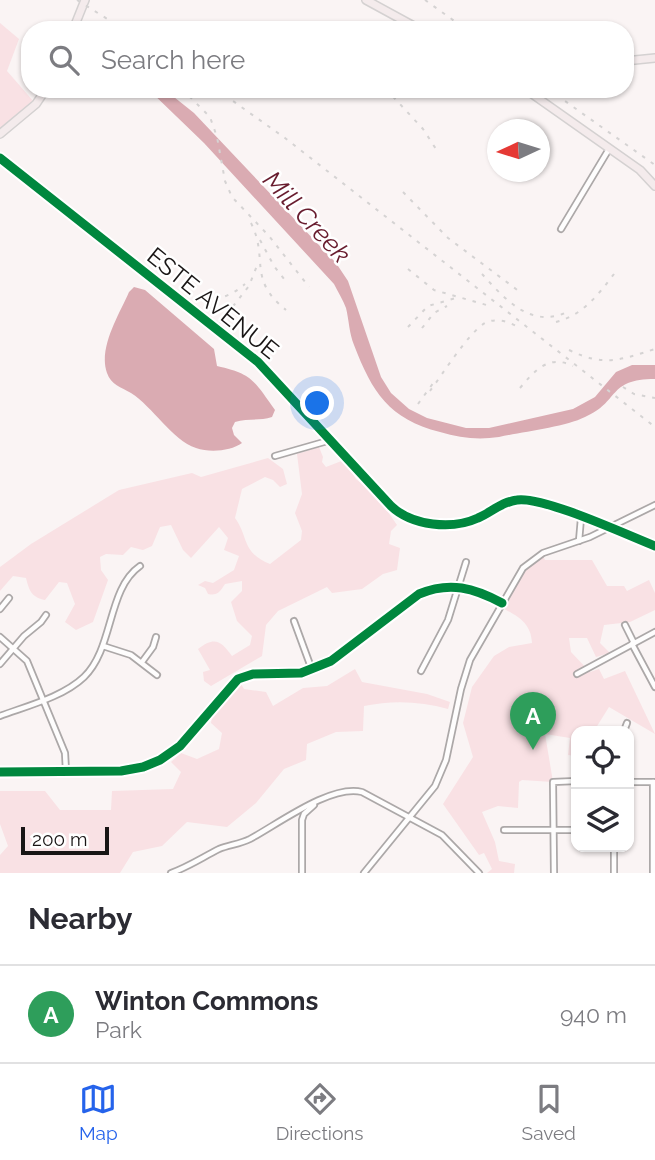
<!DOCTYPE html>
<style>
:root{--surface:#fff;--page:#f7f7f7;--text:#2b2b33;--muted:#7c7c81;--line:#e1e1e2;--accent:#2563eb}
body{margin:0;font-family:Raleway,sans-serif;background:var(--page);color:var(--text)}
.controls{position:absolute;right:21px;bottom:21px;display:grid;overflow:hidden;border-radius:14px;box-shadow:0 2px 5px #0004}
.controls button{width:63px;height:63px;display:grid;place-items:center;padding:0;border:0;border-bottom:2px solid var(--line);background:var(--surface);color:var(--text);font:35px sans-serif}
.compass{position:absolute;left:487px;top:119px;width:63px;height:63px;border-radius:50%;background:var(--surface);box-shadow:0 2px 5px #0004;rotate:266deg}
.scale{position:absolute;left:21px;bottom:18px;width:88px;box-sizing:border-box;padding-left:7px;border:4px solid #191515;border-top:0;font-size:19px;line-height:24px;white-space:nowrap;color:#191515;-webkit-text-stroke:5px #fff;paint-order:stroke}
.you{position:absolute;left:318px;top:404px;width:24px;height:24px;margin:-18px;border:5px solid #fff;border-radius:50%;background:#1a73e8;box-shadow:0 0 0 10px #1a73e833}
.badge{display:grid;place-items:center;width:46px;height:46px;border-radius:50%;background:var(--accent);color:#fff;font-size:23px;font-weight:700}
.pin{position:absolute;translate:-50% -58px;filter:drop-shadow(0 2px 4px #0008)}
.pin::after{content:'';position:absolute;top:37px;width:24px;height:21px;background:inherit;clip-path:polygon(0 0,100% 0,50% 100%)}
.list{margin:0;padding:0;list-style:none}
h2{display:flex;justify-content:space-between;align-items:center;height:91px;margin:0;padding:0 28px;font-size:30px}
h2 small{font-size:23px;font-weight:400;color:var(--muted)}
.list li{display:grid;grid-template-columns:46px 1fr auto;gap:21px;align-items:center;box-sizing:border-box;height:98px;padding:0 28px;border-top:2px solid var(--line)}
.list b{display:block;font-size:26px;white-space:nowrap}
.list p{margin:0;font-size:23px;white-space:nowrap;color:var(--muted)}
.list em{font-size:23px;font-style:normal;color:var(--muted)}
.icon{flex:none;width:38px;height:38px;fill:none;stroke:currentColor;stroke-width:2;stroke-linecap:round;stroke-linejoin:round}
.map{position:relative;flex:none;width:655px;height:873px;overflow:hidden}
.search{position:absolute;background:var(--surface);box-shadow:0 2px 5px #0004;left:21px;right:21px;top:21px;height:77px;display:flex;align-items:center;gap:18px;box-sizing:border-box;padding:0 24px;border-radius:28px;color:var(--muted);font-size:26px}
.sheet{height:189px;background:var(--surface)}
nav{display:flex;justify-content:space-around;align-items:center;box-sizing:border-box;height:98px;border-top:2px solid var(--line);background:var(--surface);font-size:19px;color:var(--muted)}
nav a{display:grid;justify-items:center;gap:4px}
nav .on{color:var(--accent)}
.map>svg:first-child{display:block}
</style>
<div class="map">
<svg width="655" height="873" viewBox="0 0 655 873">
<rect width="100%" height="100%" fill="#faf4f4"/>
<g fill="#f9e1e4">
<polygon points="0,23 19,39 7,71 34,102 0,130"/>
<path d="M319,447L323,457L322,462L326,467L344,460L356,479L377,496L397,525L391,531L389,544L400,548L397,570L383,574L362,589L332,593L327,587L278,611L266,625L262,656L211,686L204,681L203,672L210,670L198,649C215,636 221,641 232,656L250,645L252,636L237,621L231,602L242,591V581L225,584C220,592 217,596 208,594L205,588L198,585L205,581L213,583L234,570L239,556L224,550L228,538L219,527L191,558L183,550L171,525L160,527L152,546L143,550L131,547L123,555L106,554L100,557L101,570L108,580L93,622L76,630L65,622L75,604L67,583L59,582L45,600C31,597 29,590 26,578L13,576L0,591V567L31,544L119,490L192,473L201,477L268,458L283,469L287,484L280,487L273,480L265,477L242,489L235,518C249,537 241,552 270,564L301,540L302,531L295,513L302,494L297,454Z"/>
<path d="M543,556L545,560H592L607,586H624L627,591L649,580L655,593V610L630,622L604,625L600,643L610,653L596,657L587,638H569L571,652L590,672L599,669L604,679L625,671L655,734L609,707L594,731H576V756L568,755L570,738L545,734L553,782L522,780L519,782L518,808L498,806L482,812L495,842L499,861L515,864L514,873H487L492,869L484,853L479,855L443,804L473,757L463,723L472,687L494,656L509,647L532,643C531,623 518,616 502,608L522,573Z"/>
<path d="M355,669L362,682L427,694L450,702L448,709C420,701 392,700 364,706L363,731L336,732L307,744L306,760L284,769L256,803L227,827L187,822L162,846L133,852L120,873H0V855L8,846L0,824V791H45L60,810H111L112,791L173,789L181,772L171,762L181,753L197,759L219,749L222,733L211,723L214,706L238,679L244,689L266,692L273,706L303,688L327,686Z"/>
</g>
<g fill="#daabb2">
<path d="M148,89H164L194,113L336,263L348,281L381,377L391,393L409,409L427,418L466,428H489L573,409L595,397L616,372L632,365H655V379C607,379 620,402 585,417C565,427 522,432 499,437C478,440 460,438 440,432C389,419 372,392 354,345C349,333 349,320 346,308C343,300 338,292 334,284L204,143Z"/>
<path d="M134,287L145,290L214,349L217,366C253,374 254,381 275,410L272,417C260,421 247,418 235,422L232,428L234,435L242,443C231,451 210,453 196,448C172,440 153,407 131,393C121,387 111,385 107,373C98,348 119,315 129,292Z"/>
</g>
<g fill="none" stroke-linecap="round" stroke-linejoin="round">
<g stroke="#aca8a8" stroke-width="8">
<g id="minor">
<path d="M0,158L258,362L391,506C412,526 452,530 478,518C492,512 501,502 517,500C543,496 627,535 655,546"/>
<polyline points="561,229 609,149"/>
<polyline points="275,456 331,440"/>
<polyline points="579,541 581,518"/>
<polyline points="0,609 9,598"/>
<polyline points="294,621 312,670"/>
<polyline points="625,625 634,643"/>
<polyline points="0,637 27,661 65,753 66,771"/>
<polyline points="632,644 655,687"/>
<polyline points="103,646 131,655 157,675"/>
<polyline points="142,662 153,647 156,637"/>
<polyline points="0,664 24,636 41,622 46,615"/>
<polyline points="421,671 448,620 466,562"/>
<polyline points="577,674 655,632"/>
<path d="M0,716C27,706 63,697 84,677C114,648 107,589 140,566"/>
<polyline points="624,731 627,723"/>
<path d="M0,772L121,771L143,767L160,760L180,746L238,679L253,674L301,673L331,661L419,594C450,581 474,588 502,603"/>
<polyline points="629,782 654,782"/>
<polyline points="653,782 653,873"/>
<polyline points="504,830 576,830"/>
<path d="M171,873C188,867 203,857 219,849C229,845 240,844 250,839C278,824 331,784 362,792L442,835L479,873"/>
<polyline points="302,873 302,820 304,814 314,805"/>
<polyline points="364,873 435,786 446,760 461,689 470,660 523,568 543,553 590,537 655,505"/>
<polyline points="554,873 553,782 576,781"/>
<polyline points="614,873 614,847"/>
</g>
</g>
<g stroke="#d4d1d1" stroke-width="10">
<g id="major">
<polyline points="366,0 421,30"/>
<polyline points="73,30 85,0"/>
<polyline points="625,61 655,58"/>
<polyline points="525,89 640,170 655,186"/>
<polyline points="0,134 36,104 46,89"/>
</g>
</g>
<use href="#minor" stroke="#fefdfd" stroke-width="4.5"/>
<use href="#major" stroke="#f4ebec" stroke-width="7"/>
<g stroke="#d5d3d3" stroke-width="2" stroke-dasharray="3.5 7" stroke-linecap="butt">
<polyline points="77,0 125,30"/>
<polyline points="425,0 467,30"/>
<polyline points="182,89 210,117 217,137 225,181 232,197 269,236 309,287"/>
<polyline points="216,89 285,138 655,427"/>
<polyline points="386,89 423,129 436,149"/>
<polyline points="548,89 655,165"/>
<polyline points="403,192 448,238 520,292"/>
<path d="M251,223C269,259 247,279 286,310"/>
<polyline points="260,240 274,266 288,284"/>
<polyline points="408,269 434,290 490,306"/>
<path d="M482,274C504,298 529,328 565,313"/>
<path d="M194,299C214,301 229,298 245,284"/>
<path d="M556,322C583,315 598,295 614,274"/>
<polyline points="220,323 249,286 258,263"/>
<polyline points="408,327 428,306 456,298"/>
<polyline points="422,328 434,313 447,306"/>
<path d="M569,350C604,367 620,360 655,349"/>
<polyline points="623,387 634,394 655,398"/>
<path d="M520,388C535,370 549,354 573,366"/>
<path d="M430,391C442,375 469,332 485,323C497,317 511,322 521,329"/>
<polyline points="418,404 434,382"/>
</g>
<g stroke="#fff" stroke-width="13">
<g id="cycleway">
<path d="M0,158L258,362L391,506C412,526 452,530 478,518C492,512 501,502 517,500C543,496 627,535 655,546"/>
<path d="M0,772L121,771L143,767L160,760L180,746L238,679L253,674L301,673L331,661L419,594C450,581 474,588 502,603"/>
</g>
</g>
<use href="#cycleway" stroke="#00873e" stroke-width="9"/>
</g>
<g text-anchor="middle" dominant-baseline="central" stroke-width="5" stroke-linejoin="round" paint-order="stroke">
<g font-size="24" fill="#191515" stroke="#fff">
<text transform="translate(213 303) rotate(39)">ESTE AVENUE</text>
</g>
<g font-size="26" font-style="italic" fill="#681c2e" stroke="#fff">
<text transform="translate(307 217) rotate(47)">Mill Creek</text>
</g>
</g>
</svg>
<div class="controls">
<button><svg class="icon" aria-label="locate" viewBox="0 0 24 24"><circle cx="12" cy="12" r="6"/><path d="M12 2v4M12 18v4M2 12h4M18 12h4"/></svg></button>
<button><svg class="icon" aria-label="layers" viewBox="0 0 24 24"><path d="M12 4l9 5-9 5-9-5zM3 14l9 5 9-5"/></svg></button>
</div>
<svg class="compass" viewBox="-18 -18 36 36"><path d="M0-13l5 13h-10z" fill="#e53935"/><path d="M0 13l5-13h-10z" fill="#7c7c81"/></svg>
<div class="scale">200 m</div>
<div class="you"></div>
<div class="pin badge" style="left:533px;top:750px;background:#2e9e5b">A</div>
<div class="search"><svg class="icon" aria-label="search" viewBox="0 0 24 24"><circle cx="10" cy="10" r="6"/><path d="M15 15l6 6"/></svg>Search here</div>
</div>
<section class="sheet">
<h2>Nearby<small></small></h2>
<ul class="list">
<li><span class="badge" style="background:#2e9e5b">A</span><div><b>Winton Commons</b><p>Park</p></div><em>940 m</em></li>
</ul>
</section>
<nav>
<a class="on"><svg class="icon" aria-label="map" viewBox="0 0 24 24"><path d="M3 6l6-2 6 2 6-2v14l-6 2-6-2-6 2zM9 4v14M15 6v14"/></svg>Map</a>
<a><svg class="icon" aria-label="directions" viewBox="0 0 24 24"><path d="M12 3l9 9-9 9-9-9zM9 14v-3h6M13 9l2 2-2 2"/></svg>Directions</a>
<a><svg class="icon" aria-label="saved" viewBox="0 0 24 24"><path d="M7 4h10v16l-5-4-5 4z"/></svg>Saved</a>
</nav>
